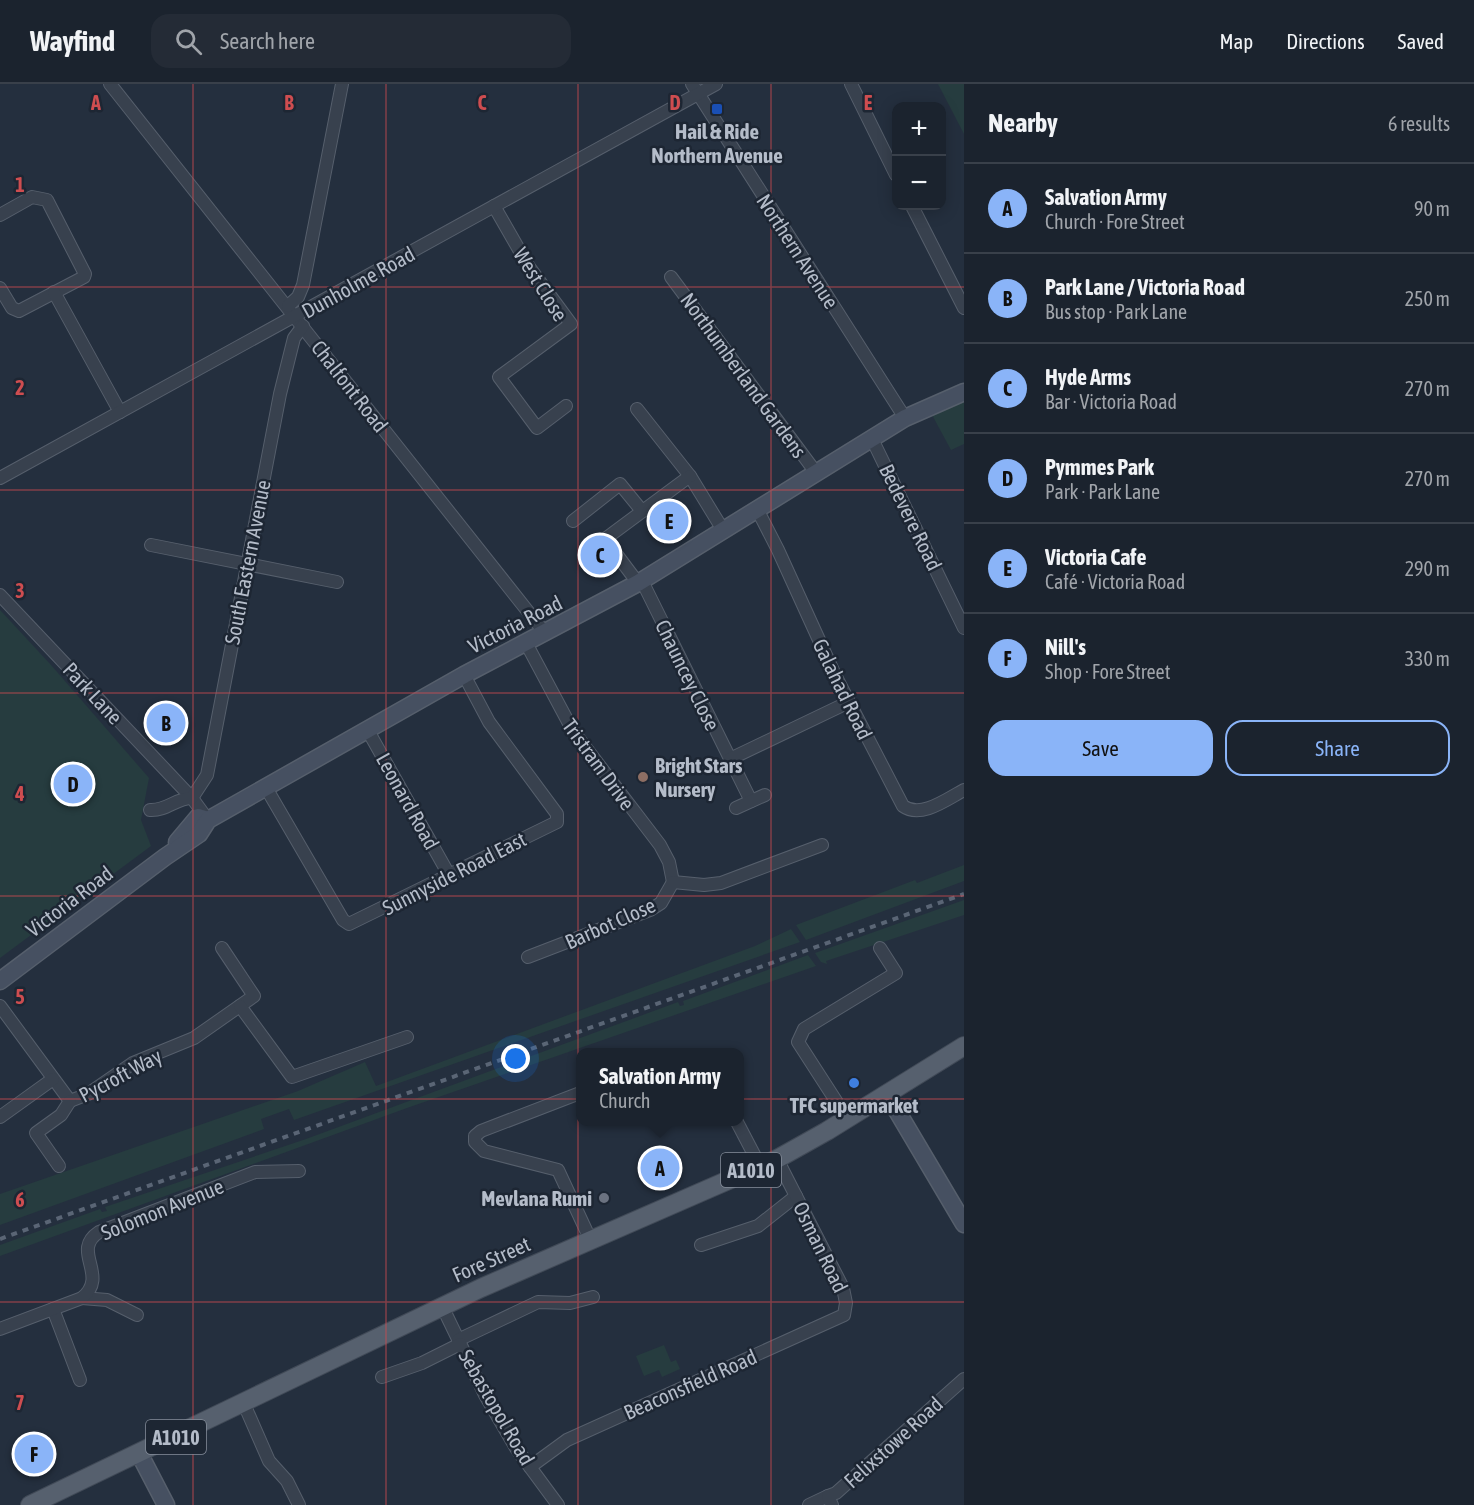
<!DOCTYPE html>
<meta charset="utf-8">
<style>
:root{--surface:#1b232e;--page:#242b36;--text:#f1f3f6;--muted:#a0a4aa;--line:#39404a;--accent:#8ab4f8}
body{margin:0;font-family:"Asap Condensed",sans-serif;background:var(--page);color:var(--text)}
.controls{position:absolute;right:18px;top:18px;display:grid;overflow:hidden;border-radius:12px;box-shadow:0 3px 15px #0003}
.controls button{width:54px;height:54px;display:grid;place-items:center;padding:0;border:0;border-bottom:2px solid var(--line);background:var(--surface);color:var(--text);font:30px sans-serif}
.you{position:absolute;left:516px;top:975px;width:21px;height:21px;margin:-15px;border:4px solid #fff;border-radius:50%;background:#1a73e8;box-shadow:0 0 0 9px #1a73e833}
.badge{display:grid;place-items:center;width:39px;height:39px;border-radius:50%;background:var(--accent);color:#111;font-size:20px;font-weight:700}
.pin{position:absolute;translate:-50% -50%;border:3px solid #fff;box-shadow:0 2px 6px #0006}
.popup{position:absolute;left:576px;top:964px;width:168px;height:78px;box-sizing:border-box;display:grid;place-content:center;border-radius:12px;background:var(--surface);filter:drop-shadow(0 2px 4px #0005);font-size:20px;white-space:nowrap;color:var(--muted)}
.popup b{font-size:22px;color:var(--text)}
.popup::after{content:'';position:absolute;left:50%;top:100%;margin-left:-12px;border:12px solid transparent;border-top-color:var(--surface)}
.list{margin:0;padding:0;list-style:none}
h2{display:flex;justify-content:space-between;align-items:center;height:78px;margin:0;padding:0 24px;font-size:26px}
h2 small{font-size:20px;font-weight:400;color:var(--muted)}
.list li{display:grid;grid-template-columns:39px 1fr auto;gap:18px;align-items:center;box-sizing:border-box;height:90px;padding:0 24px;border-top:2px solid var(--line)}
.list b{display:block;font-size:22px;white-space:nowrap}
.list p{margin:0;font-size:20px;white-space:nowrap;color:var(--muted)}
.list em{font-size:20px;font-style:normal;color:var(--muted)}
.actions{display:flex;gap:12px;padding:18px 24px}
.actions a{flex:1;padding:14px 0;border:2px solid var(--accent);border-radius:18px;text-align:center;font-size:21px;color:var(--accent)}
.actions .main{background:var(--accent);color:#111}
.icon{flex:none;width:33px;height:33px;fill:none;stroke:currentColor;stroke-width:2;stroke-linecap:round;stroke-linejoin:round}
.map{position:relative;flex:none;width:964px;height:1421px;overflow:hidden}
header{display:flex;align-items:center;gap:36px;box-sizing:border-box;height:84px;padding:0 30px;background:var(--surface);border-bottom:2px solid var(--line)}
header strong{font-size:28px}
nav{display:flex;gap:33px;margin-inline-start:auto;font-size:21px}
.search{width:420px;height:54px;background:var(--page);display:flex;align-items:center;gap:15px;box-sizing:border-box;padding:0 21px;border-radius:18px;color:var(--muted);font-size:22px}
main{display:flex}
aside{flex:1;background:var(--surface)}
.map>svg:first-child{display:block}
</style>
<header>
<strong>Wayfind</strong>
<div class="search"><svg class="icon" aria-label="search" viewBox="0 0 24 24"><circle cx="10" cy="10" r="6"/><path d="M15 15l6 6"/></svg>Search here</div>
<nav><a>Map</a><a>Directions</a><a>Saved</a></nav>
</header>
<main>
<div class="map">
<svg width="964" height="1421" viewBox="0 0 964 1421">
<rect width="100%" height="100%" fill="#242f3e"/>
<g fill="#263c3f">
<polygon points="938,0 964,0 964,50"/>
<polygon points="964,316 964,360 951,366 931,329"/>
<polygon points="0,526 51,581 149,694 141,736 151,762 0,874"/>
<polygon points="964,781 964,797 806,856 796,841 915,796 917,799"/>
<polygon points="964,816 964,831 826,877 827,880 821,878 815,869"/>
<polygon points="791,845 800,858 294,1036 289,1025 261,1035 264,1045 0,1141 0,1110 298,1007 365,978 376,1002 755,862"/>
<polygon points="808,871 816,882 407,1024 0,1172 0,1161 100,1125 102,1128 107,1127 105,1123 306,1055 678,918 680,922 684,921 683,917"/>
<polygon points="664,1261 671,1278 676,1276 680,1285 662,1293 659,1286 644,1292 636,1272"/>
</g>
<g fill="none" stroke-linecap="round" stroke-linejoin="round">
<g stroke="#565f6c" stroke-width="14">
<g id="street">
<polyline points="110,0 545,549"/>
<polyline points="692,0 905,334"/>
<polyline points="851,0 896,91"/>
<polyline points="494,122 529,183 571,240 499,293 537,344 566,322"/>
<polyline points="912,122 964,224"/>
<polyline points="0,131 32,113 47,116 85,190 84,193 19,227 12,224 0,204"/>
<polyline points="671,193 817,390"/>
<polyline points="54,208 120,328"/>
<polyline points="288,222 298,213 303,201 342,0"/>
<polyline points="637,325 690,392 723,446"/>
<polyline points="872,355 964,544"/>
<polyline points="0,394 716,0"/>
<path d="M757,425L778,466L835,591L903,722C921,735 947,715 964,706"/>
<polyline points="573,437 620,400 642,427"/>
<polyline points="151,461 337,498"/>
<polyline points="642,497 751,717"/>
<polyline points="638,499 605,455 690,392"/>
<polyline points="0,511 192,714 208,736"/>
<polyline points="526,559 573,647 660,761 669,778 673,798"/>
<polyline points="367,645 448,789"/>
<polyline points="730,675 849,618"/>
<polyline points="265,702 343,836 349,840 557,738 557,730 489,638 464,591"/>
<polyline points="736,724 765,711"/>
<path d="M150,726C167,727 176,714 192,714L207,691L280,310L294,254L303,242"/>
<polyline points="528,873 650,826 661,819 673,798 704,801 721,799 822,761"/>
<polyline points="0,922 70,1017 88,1010 133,979 194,954 254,912 222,864"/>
<polyline points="240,922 292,993 407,953"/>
<polyline points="580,1009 481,1047 475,1052 475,1058 484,1067 558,1086 591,1157"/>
<polyline points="0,1033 53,995"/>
<polyline points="847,1034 798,958 804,945 896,889 880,864"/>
<polyline points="737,1038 760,1082"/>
<polyline points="59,1082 36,1049 61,1031 70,1017"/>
<polyline points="701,1161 758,1142 796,1112"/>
<polyline points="82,1214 107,1216 137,1231"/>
<polyline points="442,1222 485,1311 516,1364 558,1421"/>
<polyline points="53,1225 80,1296"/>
<path d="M0,1245L82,1214C110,1191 70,1167 99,1148L255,1088L299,1087"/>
<polyline points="458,1256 538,1218 570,1219 593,1213"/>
<polyline points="382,1293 422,1279 460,1260"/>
<polyline points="244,1320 269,1377 287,1397 299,1421"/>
<polyline points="530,1383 567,1356 844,1231 846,1219 843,1204 777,1075"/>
<polyline points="809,1421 828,1412"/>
<polyline points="832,1421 828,1412 836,1409 964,1295"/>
</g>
</g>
<g stroke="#565f6c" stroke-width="19">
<g id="secondary">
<polyline points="177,758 198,733 208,736"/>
<polyline points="0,897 165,773 199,750 208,736 464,591 638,499 905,334 964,308"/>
<polyline points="887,1010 964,1140"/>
<polyline points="140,1371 166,1421"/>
</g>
</g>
<g stroke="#414a57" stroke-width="20">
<polyline id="primary" points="30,1421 481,1204 777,1075 827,1047 964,962"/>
</g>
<use href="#street" stroke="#38414e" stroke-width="12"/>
<use href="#secondary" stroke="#465061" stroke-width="16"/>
<use href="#primary" stroke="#56606e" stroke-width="18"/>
<polyline stroke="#5a6575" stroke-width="4" stroke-dasharray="6 6" stroke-linecap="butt" points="0,1155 964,810"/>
</g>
<path fill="none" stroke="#ce4d50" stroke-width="1.5" stroke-opacity="0.55" d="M193,0V1421M386,0V1421M578,0V1421M771,0V1421M0,203H964M0,406H964M0,609H964M0,812H964M0,1015H964M0,1218H964"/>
<rect fill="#1a4fb4" stroke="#1d2633" stroke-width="2" x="711" y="19" width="12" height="12" rx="3"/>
<circle fill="#8d6e63" stroke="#1d2633" stroke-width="2" cx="643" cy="693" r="6"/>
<circle fill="#3f7fe0" stroke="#1d2633" stroke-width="2" cx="854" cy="999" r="6"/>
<circle fill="#6b7280" stroke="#1d2633" stroke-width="2" cx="604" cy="1114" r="6"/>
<g text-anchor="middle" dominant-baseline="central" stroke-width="5" stroke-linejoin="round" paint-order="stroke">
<g fill="#1d2633" stroke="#878f9c" stroke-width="1.5">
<rect x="721" y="1069" width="60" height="34" rx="4.5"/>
<rect x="146" y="1336" width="60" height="34" rx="4.5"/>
</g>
<g font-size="20" font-weight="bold" fill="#b4bcc9">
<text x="751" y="1086">A1010</text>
<text x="176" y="1353">A1010</text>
</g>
<g font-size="21" font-weight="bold" fill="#b4bcc9" stroke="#1d2633">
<text x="717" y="47">Hail &amp; Ride<tspan x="717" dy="24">Northern Avenue</tspan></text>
<text x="655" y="681" text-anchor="start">Bright Stars<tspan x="655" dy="24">Nursery</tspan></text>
<text x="854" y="1021">TFC supermarket</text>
<text x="592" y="1114" text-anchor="end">Mevlana Rumi</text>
</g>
<g font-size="21" fill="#b4bcc9" stroke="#1d2633">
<text transform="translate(798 167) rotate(57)">Northern Avenue</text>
<text transform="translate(358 198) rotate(-29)">Dunholme Road</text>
<text transform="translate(541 200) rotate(58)">West Close</text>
<text transform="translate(744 291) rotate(54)">Northumberland Gardens</text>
<text transform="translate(350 302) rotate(52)">Chalfont Road</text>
<text transform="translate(911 433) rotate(64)">Bedevere Road</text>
<text transform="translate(247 478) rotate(-79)">South Eastern Avenue</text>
<text transform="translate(515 540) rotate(-27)">Victoria Road</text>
<text transform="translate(688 591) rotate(64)">Chauncey Close</text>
<text transform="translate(843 605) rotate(64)">Galahad Road</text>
<text transform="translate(93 609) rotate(47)">Park Lane</text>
<text transform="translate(599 680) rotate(54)">Tristram Drive</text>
<text transform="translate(408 717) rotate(61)">Leonard Road</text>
<text transform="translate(454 789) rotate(-27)">Sunnyside Road East</text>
<text transform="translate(69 817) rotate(-37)">Victoria Road</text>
<text transform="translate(610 839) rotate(-24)">Barbot Close</text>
<text transform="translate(120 991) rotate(-28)">Pycroft Way</text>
<text transform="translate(162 1125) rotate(-22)">Solomon Avenue</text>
<text transform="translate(821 1163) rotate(64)">Osman Road</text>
<text transform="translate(491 1175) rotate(-24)">Fore Street</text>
<text transform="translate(690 1300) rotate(-24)">Beaconsfield Road</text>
<text transform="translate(497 1323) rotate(60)">Sebastopol Road</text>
<text transform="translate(893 1358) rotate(-42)">Felixstowe Road</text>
</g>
</g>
<g font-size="20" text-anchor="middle" font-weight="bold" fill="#ce4d50" stroke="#1d2633" stroke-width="5" stroke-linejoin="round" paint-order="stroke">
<text x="96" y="26">A</text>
<text x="289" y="26">B</text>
<text x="482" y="26">C</text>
<text x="675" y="26">D</text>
<text x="868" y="26">E</text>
<text x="20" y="108">1</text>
<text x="20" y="311">2</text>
<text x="20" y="514">3</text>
<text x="20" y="717">4</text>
<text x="20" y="920">5</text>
<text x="20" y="1123">6</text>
<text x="20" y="1326">7</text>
</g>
</svg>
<div class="controls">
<button>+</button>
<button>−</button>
</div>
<div class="you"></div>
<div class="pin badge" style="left:660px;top:1084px">A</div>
<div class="popup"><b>Salvation Army</b>Church</div>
<div class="pin badge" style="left:166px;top:639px">B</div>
<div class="pin badge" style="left:600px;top:471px">C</div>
<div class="pin badge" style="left:73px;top:700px">D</div>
<div class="pin badge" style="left:669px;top:437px">E</div>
<div class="pin badge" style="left:34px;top:1370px">F</div>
</div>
<aside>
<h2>Nearby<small>6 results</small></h2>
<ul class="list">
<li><span class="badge">A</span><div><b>Salvation Army</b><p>Church · Fore Street</p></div><em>90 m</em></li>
<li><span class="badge">B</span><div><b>Park Lane / Victoria Road</b><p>Bus stop · Park Lane</p></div><em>250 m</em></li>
<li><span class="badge">C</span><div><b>Hyde Arms</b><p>Bar · Victoria Road</p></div><em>270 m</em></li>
<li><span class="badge">D</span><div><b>Pymmes Park</b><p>Park · Park Lane</p></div><em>270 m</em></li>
<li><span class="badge">E</span><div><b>Victoria Cafe</b><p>Café · Victoria Road</p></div><em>290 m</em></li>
<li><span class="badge">F</span><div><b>Nill's</b><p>Shop · Fore Street</p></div><em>330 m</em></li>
</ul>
<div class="actions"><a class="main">Save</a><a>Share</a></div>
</aside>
</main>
